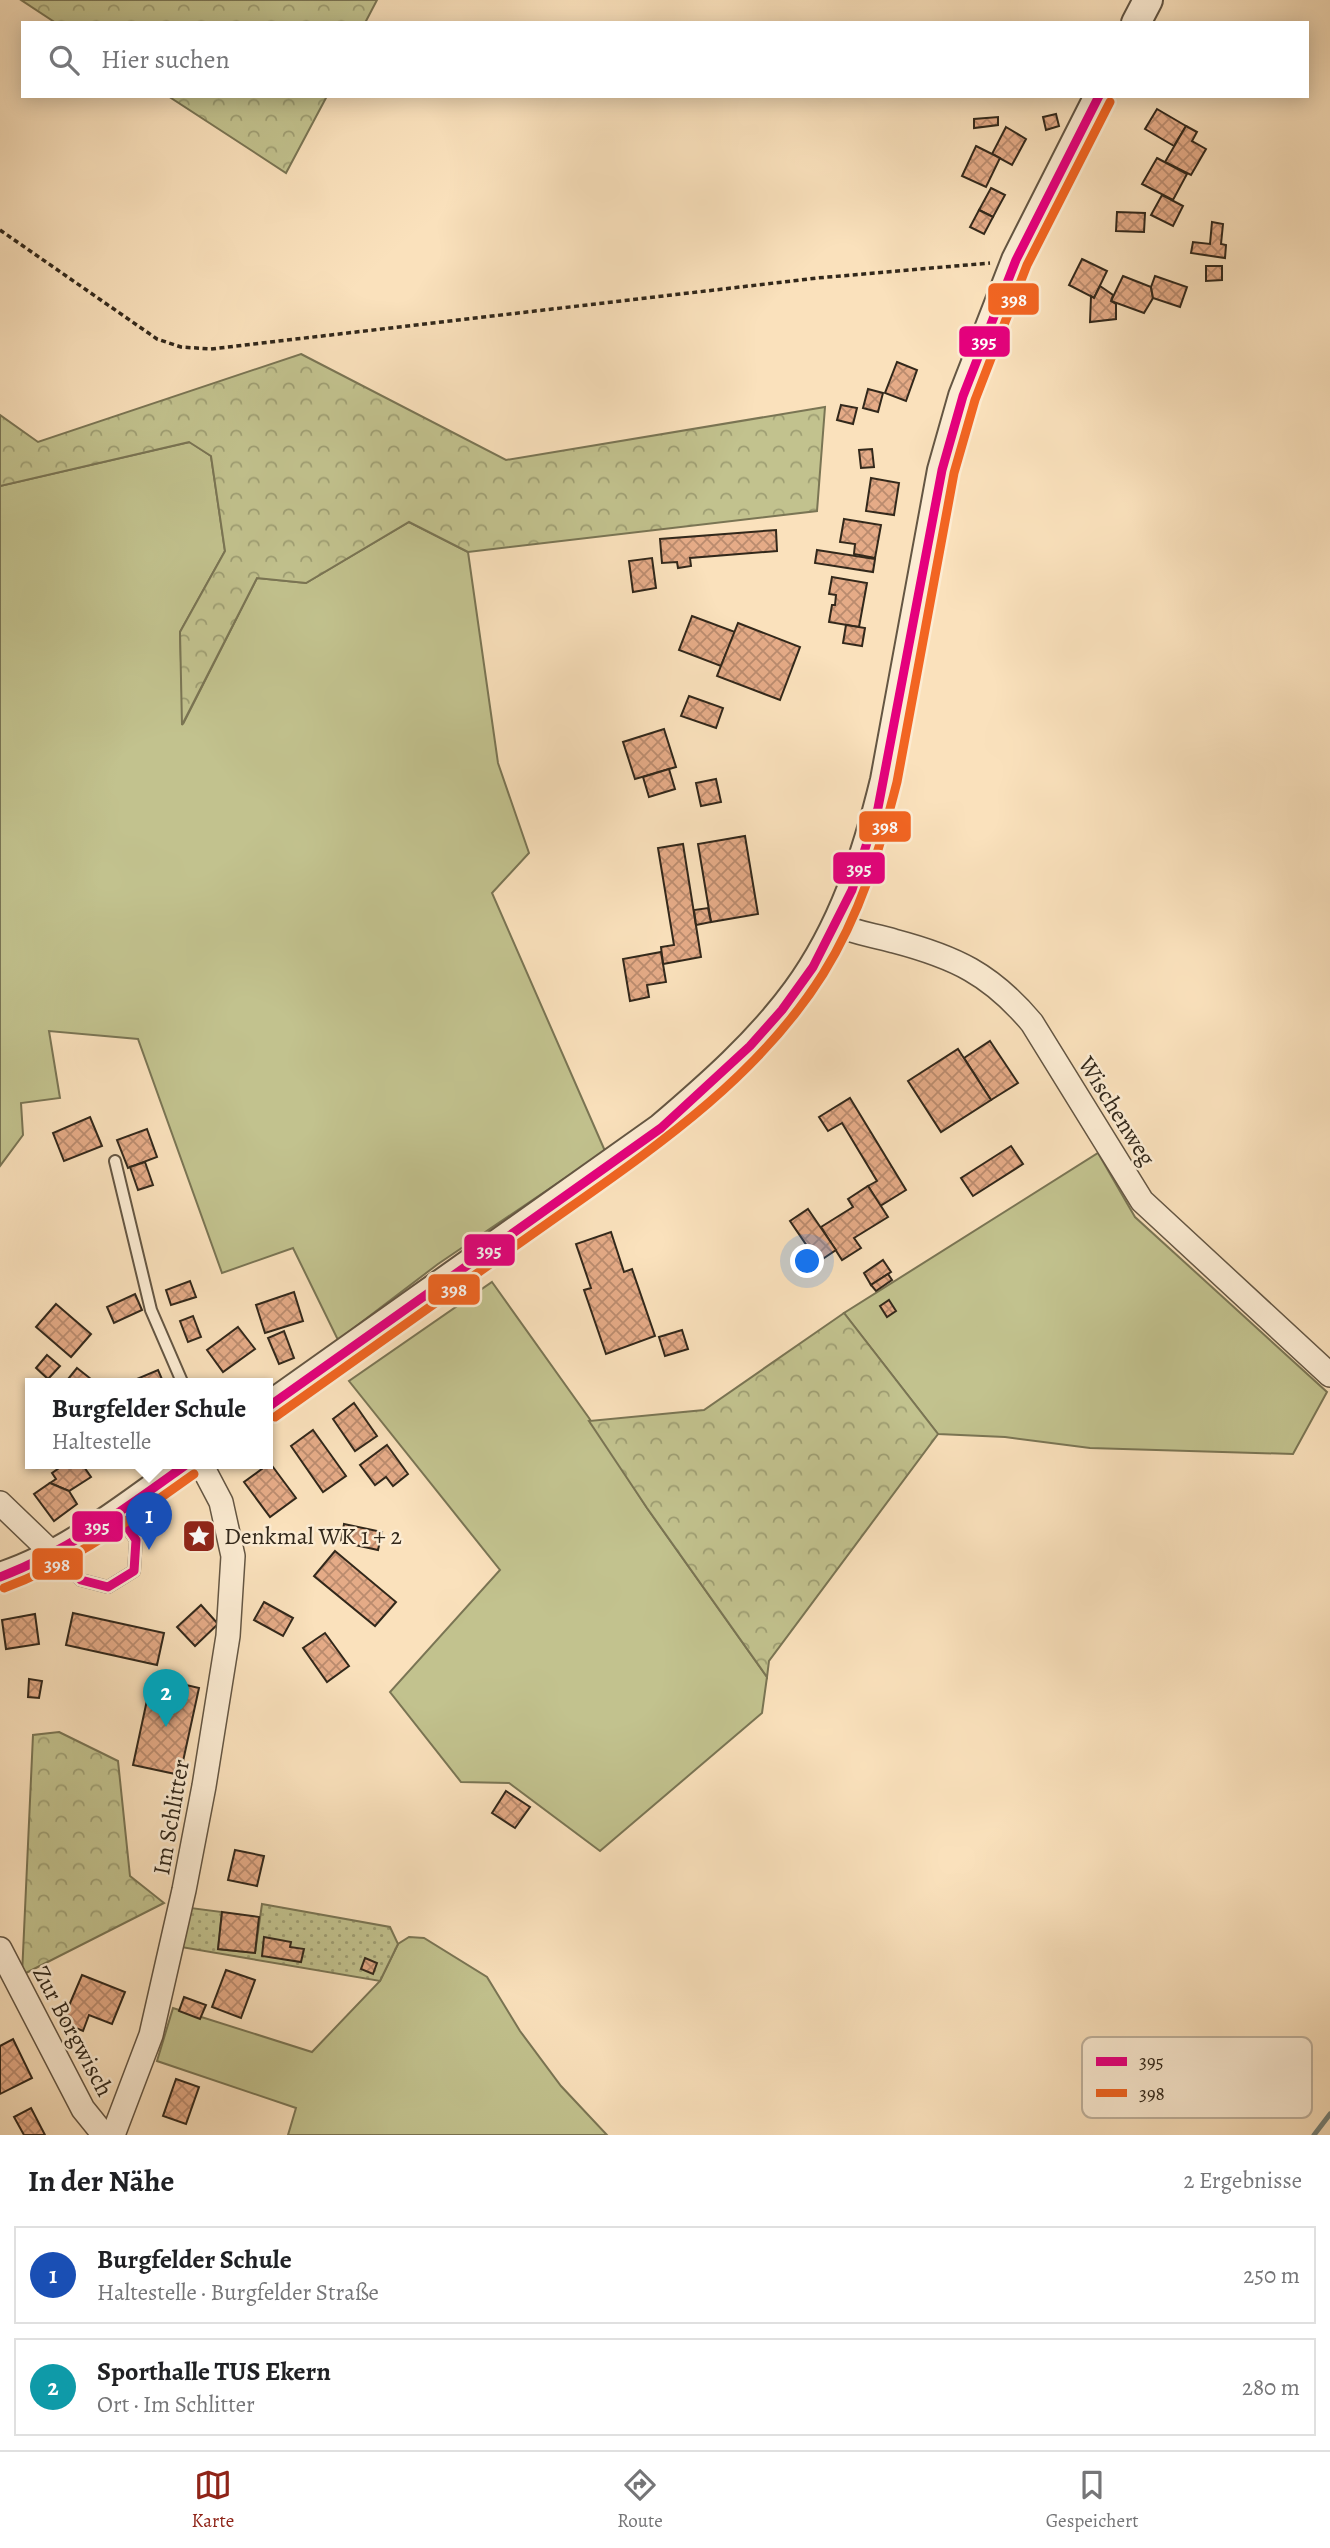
<!DOCTYPE html>
<html lang="de">
<meta charset="utf-8">
<style>
:root{--surface:#fff;--page:#f6f6f6;--text:#202124;--muted:#757577;--line:#e0e0e0;--accent:#8f2418}
body{margin:0;font-family:Alegreya,serif;background:var(--page);color:var(--text)}
.you{position:absolute;left:808px;top:1262px;width:24px;height:24px;margin:-18px;border:5px solid #fff;border-radius:50%;background:#1a73e8;box-shadow:0 0 0 10px #1a73e833}
.badge{display:grid;place-items:center;width:46px;height:46px;border-radius:50%;background:var(--accent);color:#fff;font-size:23px;font-weight:700}
.pin{position:absolute;translate:-50% -58px;filter:drop-shadow(0 2px 4px #0008)}
.pin::after{content:'';position:absolute;top:37px;width:24px;height:21px;background:inherit;clip-path:polygon(0 0,100% 0,50% 100%)}
.popup{position:absolute;left:25px;top:1378px;width:248px;height:91px;box-sizing:border-box;display:grid;place-content:center;border-radius:0px;background:var(--surface);filter:drop-shadow(0 2px 5px #0005);font-size:23px;white-space:nowrap;color:var(--muted)}
.popup b{font-size:26px;color:var(--text)}
.popup::after{content:'';position:absolute;left:50%;top:100%;margin-left:-14px;border:14px solid transparent;border-top-color:var(--surface)}
.list{margin:0;padding:0;list-style:none}
h2{display:flex;justify-content:space-between;align-items:center;height:91px;margin:0;padding:0 28px;font-size:30px}
h2 small{font-size:23px;font-weight:400;color:var(--muted)}
.list li{display:grid;grid-template-columns:46px 1fr auto;gap:21px;align-items:center;box-sizing:border-box;height:98px;margin:0 14px 14px;padding:0 14px;border:2px solid var(--line);border-radius:0px}
.list b{display:block;font-size:26px;white-space:nowrap}
.list p{margin:0;font-size:23px;white-space:nowrap;color:var(--muted)}
.list em{font-size:23px;font-style:normal;color:var(--muted)}
.icon{flex:none;width:38px;height:38px;fill:none;stroke:currentColor;stroke-width:2;stroke-linecap:round;stroke-linejoin:round}
.map{position:relative;flex:none;width:1330px;height:2135px;overflow:hidden}
.search{position:absolute;background:var(--surface);box-shadow:0 4px 18px #0003;left:21px;right:21px;top:21px;height:77px;display:flex;align-items:center;gap:18px;box-sizing:border-box;padding:0 24px;border-radius:0px;color:var(--muted);font-size:26px}
.sheet{height:315px;background:var(--surface)}
nav{display:flex;justify-content:space-around;align-items:center;box-sizing:border-box;height:98px;border-top:2px solid var(--line);background:var(--surface);font-size:19px;color:var(--muted)}
nav a{display:grid;justify-items:center;gap:4px}
nav .on{color:var(--accent)}
.map>svg:first-child{display:block}
</style>
<div class="map">
<svg width="1330" height="2135" viewBox="0 0 1330 2135">
<defs>
<pattern id="forest-crowns" width="20" height="18" patternUnits="userSpaceOnUse" patternTransform="scale(1.75)"><rect width="20" height="18" fill="#c2c28e"/><path d="M2 6a3 3 0 1 1 6 0M12 15a3 3 0 1 1 6 0" fill="none" stroke="#9e9e73"/></pattern>
<pattern id="park-dots" width="8" height="8" patternUnits="userSpaceOnUse" patternTransform="scale(1.75)"><rect width="8" height="8" fill="#c2c28e"/><path d="M2 2h.1M6 6h.1" fill="none" stroke="#9e9e73" stroke-width="1.8" stroke-linecap="round"/></pattern>
<pattern id="building-cross-hatch" width="8" height="8" patternUnits="userSpaceOnUse" patternTransform="scale(1.75)"><rect width="8" height="8" fill="#e5ab87"/><path d="M0 0l8 8M0 8l8-8" fill="none" stroke="#ba8b6e"/></pattern>
</defs>
<rect width="100%" height="100%" fill="#fae1bc"/>
<filter id="stains"><feTurbulence type="fractalNoise" baseFrequency=".00286" numOctaves="4"/><feColorMatrix values="0 0 0 0 .2 0 0 0 0 .09 0 0 0 0 .02 0 0 0 .5 -.17"/></filter>
<radialGradient id="worn" r=".72"><stop offset=".6" stop-color="#630" stop-opacity="0"/><stop offset="1" stop-color="#630" stop-opacity=".3"/></radialGradient>
<g fill="#c2c28e" stroke="#7a7554" stroke-width="2">
<polygon points="190,442 211,456 225,551 180,632 183,724 257,578 306,583 409,522 468,552 498,763 529,853 492,893 605,1151 438,1264 338,1340 293,1248 222,1273 138,1039 49,1031 60,1098 21,1103 23,1135 0,1166 0,486"/>
<polygon points="1098,1153 1135,1217 1327,1392 1293,1454 1090,1448 1005,1437 938,1434 844,1313"/>
<polygon points="492,1282 589,1418 647,1508 767,1677 762,1713 600,1851 509,1783 461,1782 390,1692 500,1570 349,1381"/>
<polygon points="409,1937 424,1938 487,1977 520,2031 561,2086 607,2135 288,2135 296,2108 157,2061 173,2008 312,2052 380,1981 398,1944"/>
</g>
<g fill="url(#forest-crowns)" stroke="#7a7554" stroke-width="2">
<polygon points="21,0 377,0 365,23 56,23"/>
<polygon points="168,96 327,96 286,173"/>
<polygon points="301,354 506,460 825,407 817,511 468,552 409,522 306,583 257,578 182,725 180,632 225,551 211,456 189,442 0,486 0,415 38,442"/>
<polygon points="844,1313 938,1434 769,1661 767,1677 647,1508 589,1421 704,1410"/>
<polygon points="59,1732 118,1761 130,1876 164,1903 22,1975 33,1735"/>
</g>
<polygon fill="url(#park-dots)" stroke="#7a7554" stroke-width="2" points="262,1904 390,1927 398,1944 380,1981 181,1947 191,1908 222,1912 218,1949 255,1953"/>
<g fill="none" stroke-linecap="round" stroke-linejoin="round">
<polyline stroke="#748179" stroke-width="5" points="1314,2135 1330,2114"/>
</g>
<g fill="url(#building-cross-hatch)" stroke="#32281b" stroke-width="2">
<polygon points="1157,109 1186,126 1174,146 1145,129"/>
<polygon points="1056,114 1059,126 1046,130 1043,117"/>
<polygon points="998,117 998,125 974,128 974,119"/>
<polygon points="1186,126 1197,132 1192,141 1206,149 1191,175 1165,162"/>
<polygon points="1006,127 1026,139 1012,165 992,154"/>
<polygon points="976,146 1000,158 986,187 962,176"/>
<polygon points="1157,158 1187,174 1173,200 1142,184"/>
<polygon points="991,188 1005,195 993,217 979,210"/>
<polygon points="1162,195 1183,206 1173,226 1151,215"/>
<polygon points="979,210 993,217 984,234 970,227"/>
<polygon points="1117,212 1145,213 1144,232 1116,231"/>
<polygon points="1212,222 1223,224 1221,244 1226,245 1225,258 1191,253 1193,242 1210,244"/>
<polygon points="1082,259 1107,271 1094,298 1069,285"/>
<polygon points="1206,266 1222,266 1222,280 1206,281"/>
<polygon points="1123,276 1151,287 1153,298 1144,313 1111,301"/>
<polygon points="1155,276 1187,287 1180,307 1153,298 1151,287"/>
<polygon points="1100,286 1113,295 1111,301 1116,304 1116,319 1090,322 1091,296 1094,298"/>
<polygon points="897,362 917,370 906,401 885,393"/>
<polygon points="868,389 883,393 878,412 863,408"/>
<polygon points="841,405 857,408 853,424 837,420"/>
<polygon points="872,449 874,467 861,468 859,450"/>
<polygon points="871,478 899,483 894,515 866,511"/>
<polygon points="844,519 881,525 875,558 854,554 855,544 840,542"/>
<polygon points="776,530 777,551 690,558 691,566 678,568 677,562 662,563 660,539"/>
<polygon points="817,550 875,559 873,572 815,563"/>
<polygon points="652,558 656,588 633,592 629,561"/>
<polygon points="832,577 867,583 859,627 829,622 832,605 835,605 836,595 829,594"/>
<polygon points="692,616 735,632 721,666 679,650"/>
<polygon points="738,623 800,647 780,700 717,676"/>
<polygon points="846,625 865,628 862,646 843,643"/>
<polygon points="689,696 723,708 716,728 681,716"/>
<polygon points="664,729 676,767 635,779 623,742"/>
<polygon points="669,769 675,789 649,797 643,777"/>
<polygon points="716,779 721,802 701,806 696,783"/>
<polygon points="745,836 758,914 711,922 698,844"/>
<polygon points="683,844 701,957 663,964 661,947 674,945 658,848"/>
<polygon points="708,908 711,922 696,925 694,910"/>
<polygon points="661,952 666,982 647,985 649,997 630,1001 623,959"/>
<polygon points="990,1041 1018,1083 991,1100 964,1058"/>
<polygon points="958,1049 991,1100 941,1132 908,1081"/>
<polygon points="850,1098 906,1190 880,1206 868,1186 877,1181 842,1123 828,1131 819,1117"/>
<polygon points="90,1117 102,1146 64,1161 53,1133"/>
<polygon points="147,1129 157,1157 128,1168 117,1140"/>
<polygon points="1011,1146 1023,1164 973,1196 961,1178"/>
<polygon points="145,1162 153,1185 138,1190 130,1167"/>
<polygon points="868,1186 888,1217 854,1238 861,1248 842,1260 821,1227 853,1207 848,1199"/>
<polygon points="808,1209 836,1250 818,1262 790,1221"/>
<polygon points="611,1232 624,1272 632,1269 655,1336 606,1354 584,1290 591,1288 576,1244"/>
<polygon points="883,1260 891,1272 871,1285 864,1273"/>
<polygon points="888,1274 892,1280 876,1291 871,1285"/>
<polygon points="190,1281 196,1297 171,1305 166,1290"/>
<polygon points="294,1292 303,1321 265,1333 256,1305"/>
<polygon points="135,1294 142,1310 114,1323 107,1307"/>
<polygon points="889,1300 896,1311 887,1317 880,1306"/>
<polygon points="56,1304 91,1334 71,1357 36,1327"/>
<polygon points="193,1316 201,1337 188,1342 180,1321"/>
<polygon points="238,1327 255,1349 223,1372 207,1350"/>
<polygon points="682,1330 688,1349 665,1356 659,1337"/>
<polygon points="284,1331 294,1358 279,1364 268,1338"/>
<polygon points="47,1355 60,1366 48,1379 36,1368"/>
<polygon points="77,1368 96,1383 95,1384 64,1384"/>
<polygon points="158,1370 164,1384 133,1384 132,1381"/>
<polygon points="354,1403 377,1436 355,1451 333,1419"/>
<polygon points="313,1430 346,1476 323,1492 291,1446"/>
<polygon points="387,1445 408,1474 393,1486 386,1477 375,1485 360,1465"/>
<polygon points="270,1463 296,1498 270,1517 244,1482"/>
<polygon points="65,1464 82,1464 91,1477 69,1491 50,1483 56,1479 52,1473"/>
<polygon points="50,1483 69,1491 77,1504 54,1521 34,1494"/>
<polygon points="344,1524 382,1532 378,1550 341,1542"/>
<polygon points="335,1551 396,1602 375,1626 314,1576"/>
<polygon points="264,1602 293,1618 283,1636 254,1620"/>
<polygon points="201,1605 218,1624 195,1646 177,1627"/>
<polygon points="73,1613 164,1633 157,1665 66,1645"/>
<polygon points="35,1614 39,1644 6,1649 2,1620"/>
<polygon points="325,1633 349,1666 327,1682 303,1648"/>
<polygon points="152,1677 199,1688 180,1775 133,1765"/>
<polygon points="29,1679 42,1681 39,1698 28,1697"/>
<polygon points="506,1791 530,1807 515,1828 492,1813"/>
<polygon points="235,1850 264,1856 257,1886 228,1880"/>
<polygon points="222,1912 259,1917 255,1953 218,1949"/>
<polygon points="264,1937 291,1942 290,1947 304,1949 301,1962 262,1956"/>
<polygon points="365,1958 377,1963 373,1974 361,1969"/>
<polygon points="226,1970 255,1980 241,2018 212,2007"/>
<polygon points="82,1975 125,1992 112,2024 89,2015 83,2031 62,2022"/>
<polygon points="184,1997 206,2005 200,2019 179,2011"/>
<polygon points="13,2039 32,2078 0,2094 0,2046"/>
<polygon points="176,2079 199,2087 186,2124 163,2116"/>
<polygon points="31,2108 45,2135 24,2135 14,2117"/>
</g>
<g fill="none" stroke-linecap="round" stroke-linejoin="round">
<g stroke="#645643" stroke-width="14">
<g id="service">
<polyline points="115,1161 151,1310 183,1384"/>
<polyline points="55,1556 81,1580 108,1587 134,1571 136,1540 119,1515"/>
</g>
</g>
<g stroke="#645643" stroke-width="26">
<g id="minor">
<path d="M836,924C854,933 874,935 894,941C955,957 991,974 1032,1023L1142,1201L1330,1375"/>
<polyline points="0,1503 53,1554"/>
<polyline points="0,1949 83,2109 104,2135"/>
<polyline points="113,2135 151,2035 184,1890 204,1786 228,1636 233,1556 221,1502 201,1464"/>
</g>
</g>
<g stroke="#645643" stroke-width="32">
<g id="tertiary">
<polyline points="1136,23 1148,0"/>
<path d="M268,1407L661,1128C710,1086 759,1043 797,991C843,928 867,854 885,780L942,470L963,396L1016,260L1099,96"/>
<path d="M0,1577C67,1556 130,1504 187,1464"/>
</g>
</g>
<polyline stroke="#32281b" stroke-width="3.5" stroke-dasharray="5 3.5" stroke-linecap="butt" points="0,230 157,339 181,347 211,349 817,278 990,263"/>
<use href="#service" stroke="#fcecd3" stroke-width="10"/>
<use href="#minor" stroke="#fcecd3" stroke-width="23"/>
<use href="#tertiary" stroke="#fcecd3" stroke-width="28"/>
<g stroke="#fcecd3" stroke-width="14">
<g id="bus-1">
<polyline points="268,1407 661,1128 750,1046 782,1010 813,967 852,890 878,808 942,470 963,396 1016,260 1099,96"/>
<polyline points="53,1554 81,1580 108,1587 134,1571 136,1540 118,1513"/>
<path d="M0,1577C69,1551 127,1507 187,1464"/>
</g>
</g>
<g stroke="#fcecd3" stroke-width="14">
<g id="bus-2">
<path d="M275,1417C363,1355 450,1292 538,1230C642,1156 754,1084 823,974C860,915 880,849 897,782L954,473L975,400L1027,265L1110,102"/>
<path d="M4,1588C75,1562 133,1517 194,1474"/>
</g>
</g>
<use href="#bus-1" stroke="#e5007d" stroke-width="9"/>
<use href="#bus-2" stroke="#f26522" stroke-width="9"/>
</g>
<defs>
<g id="sight-square" transform="scale(1.75)"><rect x="-9" y="-9" width="18" height="18" rx="4" fill="#8f2418" stroke="#fcecd3"/><path d="M0-6L1.8-2.2L6-1.7L2.9 1.2L3.7 5.4L0 3.3L-3.7 5.4L-2.9 1.2L-6-1.7L-1.8-2.2Z" fill="#fff"/></g>
</defs>
<g fill-rule="evenodd">
<use href="#sight-square" x="199" y="1536"/>
</g>
<g text-anchor="middle" dominant-baseline="central" stroke-width="5" stroke-linejoin="round" paint-order="stroke">
<g font-size="24" fill="#32281b" stroke="#fcecd3">
<text transform="translate(1117 1111) rotate(58)">Wischenweg</text>
<text transform="translate(171 1817) rotate(-80)">Im Schlitter</text>
<text transform="translate(73 2031) rotate(62)">Zur Borgwisch</text>
</g>
<g font-size="24" fill="#32281b" stroke="#fcecd3" text-anchor="start">
<text x="224" y="1536">Denkmal WK 1 + 2</text>
</g>
</g>
<rect x="1082" y="2037" width="230" height="81" rx="10" fill="#fcecd3" stroke="#bfb19c" stroke-width="2"/>
<rect x="1096" y="2057" width="31" height="9" fill="#e5007d"/>
<rect x="1096" y="2089" width="31" height="8" fill="#f26522"/>
<g font-size="19" fill="#32281b">
<text x="1139" y="2068">395</text>
<text x="1139" y="2100">398</text>
</g>
<g stroke="#fcecd3" stroke-width="2.5">
<rect x="987" y="282" width="53" height="34" rx="7" fill="#f26522"/>
<rect x="958" y="325" width="53" height="33" rx="7" fill="#e5007d"/>
<rect x="858" y="810" width="54" height="33" rx="7" fill="#f26522"/>
<rect x="832" y="851" width="54" height="34" rx="7" fill="#e5007d"/>
<rect x="463" y="1233" width="53" height="34" rx="7" fill="#e5007d"/>
<rect x="427" y="1273" width="54" height="33" rx="7" fill="#f26522"/>
<rect x="71" y="1510" width="53" height="33" rx="7" fill="#e5007d"/>
<rect x="31" y="1547" width="53" height="34" rx="7" fill="#f26522"/>
</g>
<g font-size="19" text-anchor="middle" font-weight="bold" fill="#fff">
<text x="1014" y="306">398</text>
<text x="984" y="348">395</text>
<text x="885" y="833">398</text>
<text x="859" y="875">395</text>
<text x="489" y="1257">395</text>
<text x="454" y="1296">398</text>
<text x="97" y="1533">395</text>
<text x="57" y="1571">398</text>
</g>
<rect width="100%" height="100%" filter="url(#stains)"/>
<rect width="100%" height="100%" fill="url(#worn)"/>
</svg>
<div class="you"></div>
<div class="pin badge" style="left:149px;top:1550px;background:#1a4fb4">1</div>
<div class="popup"><b>Burgfelder Schule</b>Haltestelle</div>
<div class="pin badge" style="left:166px;top:1727px;background:#0f9aa8">2</div>
<div class="search"><svg class="icon" aria-label="search" viewBox="0 0 24 24"><circle cx="10" cy="10" r="6"/><path d="M15 15l6 6"/></svg>Hier suchen</div>
</div>
<section class="sheet">
<h2>In der Nähe<small>2 Ergebnisse</small></h2>
<ul class="list">
<li><span class="badge" style="background:#1a4fb4">1</span><div><b>Burgfelder Schule</b><p>Haltestelle · Burgfelder Straße</p></div><em>250 m</em></li>
<li><span class="badge" style="background:#0f9aa8">2</span><div><b>Sporthalle TUS Ekern</b><p>Ort · Im Schlitter</p></div><em>280 m</em></li>
</ul>
</section>
<nav>
<a class="on"><svg class="icon" aria-label="map" viewBox="0 0 24 24"><path d="M3 6l6-2 6 2 6-2v14l-6 2-6-2-6 2zM9 4v14M15 6v14"/></svg>Karte</a>
<a><svg class="icon" aria-label="directions" viewBox="0 0 24 24"><path d="M12 3l9 9-9 9-9-9zM9 14v-3h6M13 9l2 2-2 2"/></svg>Route</a>
<a><svg class="icon" aria-label="saved" viewBox="0 0 24 24"><path d="M7 4h10v16l-5-4-5 4z"/></svg>Gespeichert</a>
</nav>
